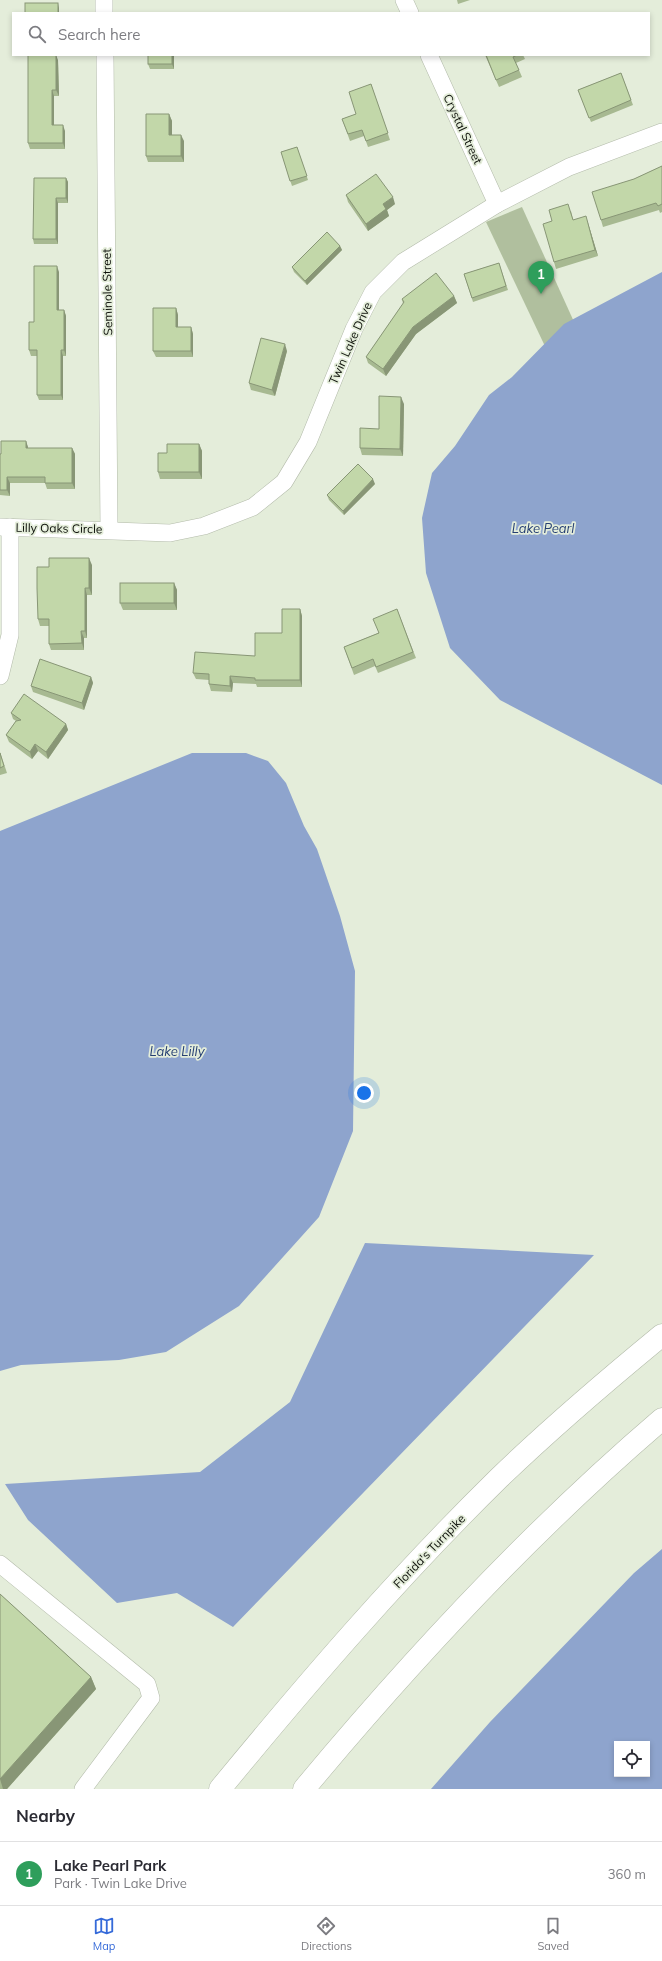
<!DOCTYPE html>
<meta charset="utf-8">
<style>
:root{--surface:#fff;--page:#f7f7f7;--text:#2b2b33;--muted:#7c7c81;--line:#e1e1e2;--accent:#356ad9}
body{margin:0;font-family:Mulish,sans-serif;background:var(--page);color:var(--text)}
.controls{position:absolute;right:12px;bottom:12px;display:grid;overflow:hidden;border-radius:0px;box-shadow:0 2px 6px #0003}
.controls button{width:36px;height:36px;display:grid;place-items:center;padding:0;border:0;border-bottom:1px solid var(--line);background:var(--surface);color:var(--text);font:20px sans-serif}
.you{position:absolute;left:364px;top:1093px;width:14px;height:14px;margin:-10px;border:3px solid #fff;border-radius:50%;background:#1a73e8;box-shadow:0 0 0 6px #1a73e833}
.badge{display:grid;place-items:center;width:26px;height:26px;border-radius:50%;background:var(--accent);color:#fff;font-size:13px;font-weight:700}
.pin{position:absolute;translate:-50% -33px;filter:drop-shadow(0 1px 2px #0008)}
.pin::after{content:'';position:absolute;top:21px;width:14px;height:12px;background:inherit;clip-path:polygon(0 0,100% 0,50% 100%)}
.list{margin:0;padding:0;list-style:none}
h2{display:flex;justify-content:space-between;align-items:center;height:52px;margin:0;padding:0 16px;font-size:17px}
h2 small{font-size:13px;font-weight:400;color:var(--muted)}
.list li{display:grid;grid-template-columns:26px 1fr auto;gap:12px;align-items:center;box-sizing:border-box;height:64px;padding:0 16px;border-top:1px solid var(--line)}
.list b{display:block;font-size:15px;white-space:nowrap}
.list p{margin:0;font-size:13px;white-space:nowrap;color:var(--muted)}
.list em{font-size:13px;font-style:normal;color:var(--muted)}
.icon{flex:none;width:22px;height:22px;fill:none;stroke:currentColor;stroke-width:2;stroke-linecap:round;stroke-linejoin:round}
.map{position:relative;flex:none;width:662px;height:1789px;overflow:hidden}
.search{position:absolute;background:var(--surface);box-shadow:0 2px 6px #0003;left:12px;right:12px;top:12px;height:44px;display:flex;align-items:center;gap:10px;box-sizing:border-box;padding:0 14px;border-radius:0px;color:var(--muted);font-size:15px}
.sheet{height:116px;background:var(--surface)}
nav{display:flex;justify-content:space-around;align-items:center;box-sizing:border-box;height:56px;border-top:1px solid var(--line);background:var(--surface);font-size:11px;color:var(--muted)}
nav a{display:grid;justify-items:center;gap:2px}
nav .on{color:var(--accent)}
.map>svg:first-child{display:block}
</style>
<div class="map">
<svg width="662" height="1789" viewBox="0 0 662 1789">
<rect width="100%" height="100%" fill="#e4edda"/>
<polygon fill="#b0bf9e" points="522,207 594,366 561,380 486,222"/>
<g fill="#8ea4cd" fill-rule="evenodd">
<polygon points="662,272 662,785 500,700 450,648 426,573 422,518 432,473 455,446 489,395 512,377 564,324"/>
<polygon points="192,753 246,753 268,761 286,783 304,826 317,849 340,916 355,971 353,1131 319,1217 239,1306 166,1352 119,1360 21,1365 0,1371 0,831"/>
<polygon points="365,1243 594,1255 233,1627 177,1593 117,1603 28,1520 5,1484 200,1472 290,1402"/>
<path d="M662,1549V1789H431L490,1722L634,1573ZM617,1744H647V1774H617Z"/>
</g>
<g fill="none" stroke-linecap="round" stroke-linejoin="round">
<g stroke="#b3bbaa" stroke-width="18">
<g id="minor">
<polyline points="104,0 104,13"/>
<polyline points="404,0 410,13"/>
<polyline points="105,55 109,529"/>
<polyline points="429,55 497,204"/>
<polyline points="0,527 170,533 204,526 253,507 284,482 308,442 354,329 373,292 403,262 497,204 569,167 662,132"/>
<polyline points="0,676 10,635 10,527"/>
<polyline points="0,1564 147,1684 151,1698 83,1789"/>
</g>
</g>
<g stroke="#b3bbaa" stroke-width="23">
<g id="highway">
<path d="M220,1789C308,1682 399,1576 499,1478C551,1428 606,1381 662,1335"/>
<path d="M304,1789C414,1657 532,1530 662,1419"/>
</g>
</g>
<use href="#minor" stroke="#fff" stroke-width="17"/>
<use href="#highway" stroke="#fff" stroke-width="22"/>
</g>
<g fill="#a7b991">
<polygon points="457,0 470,0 458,4"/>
<polygon points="174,55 174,69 150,69 148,64"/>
<polygon points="485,55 523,55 525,59 516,63 522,77 499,87"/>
<polygon points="58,60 59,96 54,96 54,125 65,131 65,149 30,149 28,143"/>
<polygon points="621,73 633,105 591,122 578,90"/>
<polygon points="371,84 390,140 368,147 364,136 350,141 342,119 356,114"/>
<polygon points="169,114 172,121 172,135 184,141 184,162 148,162 146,156"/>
<polygon points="297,147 308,180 292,186 281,152"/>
<polygon points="662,166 662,212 660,213 659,210 603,227 601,220 634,179"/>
<polygon points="66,178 68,182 68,203 58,203 58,244 34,244 33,239"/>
<polygon points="346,195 395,204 387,210 389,216 368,231 348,202"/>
<polygon points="571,211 573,220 588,223 598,256 556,269 554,262 552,221"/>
<polygon points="340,246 342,250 307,285 294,272 292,267"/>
<polygon points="499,263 508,290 473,302 464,274"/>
<polygon points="59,272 59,310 64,310 66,316 66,356 63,356 63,400 39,400 37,395 37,356 31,356 29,350 34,322"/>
<polygon points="454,296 457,303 416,334 386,376 368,363 366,357 403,304 402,299"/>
<polygon points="176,308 178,315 178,327 191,327 193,334 193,357 156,357 153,351"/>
<polygon points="287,351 275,396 251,390 249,383"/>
<polygon points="404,404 403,456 362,455 360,448"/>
<polygon points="26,441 28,448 72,448 75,454 75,489 47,489 45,483 10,483 10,496 0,495 0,454"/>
<polygon points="199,444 202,451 202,479 160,479 158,472 167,453"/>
<polygon points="375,484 344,515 329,500 327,495"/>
<polygon points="92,565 92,595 87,595 87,638 84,638 84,650 51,650 49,644 49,626 40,626 38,619 49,567"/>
<polygon points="174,583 177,590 177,610 123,610 120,603"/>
<polygon points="300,609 302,616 302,687 257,687 256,684 233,683 232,692 211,691 209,684 209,680 196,679 193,673 255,656 282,633"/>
<polygon points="397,609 416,658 378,673 375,666 354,675 344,647 378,633"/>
<polygon points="91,677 93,683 84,710 33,692 31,686"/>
<polygon points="11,713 66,724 68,730 48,759 38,751 32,759 9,742 6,735 16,721 13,719"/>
<polygon points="0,752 7,773 0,775"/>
<polygon points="0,1594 91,1677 96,1689 7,1789 0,1789"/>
</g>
<g fill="#889676">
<polygon points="58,3 59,8 59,13 58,13"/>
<polygon points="56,55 58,60 59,96 56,90"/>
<polygon points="172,55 174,55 174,69 172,64"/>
<polygon points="52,90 54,96 54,131 52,125"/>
<polygon points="169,114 172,121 172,141 169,135"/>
<polygon points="63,125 65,131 65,149 63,143"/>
<polygon points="181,135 184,141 184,162 181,156"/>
<polygon points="66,178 68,182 68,203 66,198"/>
<polygon points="393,197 395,204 387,210 389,216 368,231 366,224 383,204"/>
<polygon points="56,198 58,203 58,244 56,239"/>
<polygon points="586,216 588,223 598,256 595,250"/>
<polygon points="340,246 342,250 307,285 305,281"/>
<polygon points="57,266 59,272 59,316 57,310"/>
<polygon points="454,296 457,303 416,334 386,376 383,369 413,327"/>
<polygon points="176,308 178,315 178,334 176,327"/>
<polygon points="64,310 66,316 66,356 64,350"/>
<polygon points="191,327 193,334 193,357 191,351"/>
<polygon points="285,344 287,351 275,396 272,390"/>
<polygon points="61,350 63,356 63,400 61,395"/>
<polygon points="401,397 404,404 403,456 400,449"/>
<polygon points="26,441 28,447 28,454 26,448"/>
<polygon points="199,444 202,451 202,479 199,472"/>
<polygon points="72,448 75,454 75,489 72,483"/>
<polygon points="7,477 10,483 10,496 7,490"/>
<polygon points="373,479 375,484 344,515 343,511"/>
<polygon points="89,558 92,565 92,595 89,588"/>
<polygon points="174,583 177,590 177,610 174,603"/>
<polygon points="85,588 87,595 87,638 85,631"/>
<polygon points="300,609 302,616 302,687 300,680"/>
<polygon points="81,631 84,638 84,650 82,643"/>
<polygon points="230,676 233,683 232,692 230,686"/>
<polygon points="91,677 93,683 84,710 82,703"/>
<polygon points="66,724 68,730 48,759 46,752"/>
<polygon points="35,744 38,751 32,759 30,752"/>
<polygon points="91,1677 96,1689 7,1789 3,1789 0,1779"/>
</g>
<g fill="#c2d7a9" stroke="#889676">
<rect x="25" y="3" width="33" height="10"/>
<polygon points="28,55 56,55 56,90 52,90 52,125 63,125 63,143 28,143"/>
<rect x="148" y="55" width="24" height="9"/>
<polygon points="486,55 517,55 513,57 519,70 496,80"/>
<polygon points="621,73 631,100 589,118 578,90"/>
<polygon points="371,84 388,133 366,141 362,130 348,134 342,119 356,114 349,92"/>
<polygon points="146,114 169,114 169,135 181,135 181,156 146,156"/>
<polygon points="297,147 307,176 290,181 281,152"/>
<polygon points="662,166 662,204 658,206 656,203 601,220 592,192 634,179"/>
<polygon points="376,174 393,197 383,204 386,209 366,224 346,195"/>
<polygon points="34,178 66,178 66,198 56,198 56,239 33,239"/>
<polygon points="568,204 573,220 586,216 595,250 554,262 543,224 552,221 549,210"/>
<polygon points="327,232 340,246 305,281 292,267"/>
<polygon points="499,263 506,286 472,298 464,274"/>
<polygon points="34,266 57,266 57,310 64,310 64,350 61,350 61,395 37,395 37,350 29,350 29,322 34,322"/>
<polygon points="436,273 454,296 413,327 383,369 366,357 404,302 402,299"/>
<polygon points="153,308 176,308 176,327 191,327 191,351 153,351"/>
<polygon points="261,338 285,344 272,390 249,383"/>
<polygon points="379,396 401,397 400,449 360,448 360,428 379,429"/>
<polygon points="1,441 26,441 26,448 72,448 72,483 45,483 45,477 7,477 7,490 0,490 0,454 1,454"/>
<polygon points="167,444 199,444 199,472 158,472 158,453 167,453"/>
<polygon points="358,464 373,479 343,511 327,495"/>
<polygon points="49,558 89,558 89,588 85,588 85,631 81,631 82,643 49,644 49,619 38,619 37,588 37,567 49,567"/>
<rect x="120" y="583" width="54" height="20"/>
<polygon points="282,609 300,609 300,680 255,680 255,678 230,676 230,686 209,684 209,674 193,673 195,652 255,656 255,633 282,633"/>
<polygon points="397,609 413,652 376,667 373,659 352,668 344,647 379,633 373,619"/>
<polygon points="40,659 91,677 82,703 31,686"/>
<polygon points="24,694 66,724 46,752 35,744 30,752 6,735 16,721 21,720 11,713"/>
<polygon points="0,753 4,766 0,768"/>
<polygon points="0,1594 91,1677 0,1779"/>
</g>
<g text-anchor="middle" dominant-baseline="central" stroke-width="3.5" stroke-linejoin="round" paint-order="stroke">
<g font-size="12" fill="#0e110b" stroke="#e4edda">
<text transform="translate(463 129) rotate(65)">Crystal Street</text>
<text transform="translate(107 292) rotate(-91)">Seminole Street</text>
<text transform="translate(350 343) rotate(-66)">Twin Lake Drive</text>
<text transform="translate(59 528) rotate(1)">Lilly Oaks Circle</text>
<text transform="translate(429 1551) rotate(-46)">Florida's Turnpike</text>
</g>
<g font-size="13" font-style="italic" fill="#253f73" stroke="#e4edda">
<text x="543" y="528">Lake Pearl</text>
<text x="177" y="1051">Lake Lilly</text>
</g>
</g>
</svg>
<div class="controls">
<button><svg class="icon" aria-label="locate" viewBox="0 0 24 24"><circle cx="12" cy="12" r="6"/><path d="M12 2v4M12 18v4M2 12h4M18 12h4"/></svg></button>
</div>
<div class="you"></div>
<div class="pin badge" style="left:541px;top:294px;background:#2e9e5b">1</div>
<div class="search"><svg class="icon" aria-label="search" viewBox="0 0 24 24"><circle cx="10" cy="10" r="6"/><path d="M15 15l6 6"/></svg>Search here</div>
</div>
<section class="sheet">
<h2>Nearby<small></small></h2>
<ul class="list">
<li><span class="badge" style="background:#2e9e5b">1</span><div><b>Lake Pearl Park</b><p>Park · Twin Lake Drive</p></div><em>360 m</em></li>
</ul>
</section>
<nav>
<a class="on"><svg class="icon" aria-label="map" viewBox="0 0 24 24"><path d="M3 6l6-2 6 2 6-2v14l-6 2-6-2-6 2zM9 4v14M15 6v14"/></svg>Map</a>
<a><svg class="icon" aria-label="directions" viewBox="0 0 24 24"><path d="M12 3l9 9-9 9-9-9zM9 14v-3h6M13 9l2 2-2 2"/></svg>Directions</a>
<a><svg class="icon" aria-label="saved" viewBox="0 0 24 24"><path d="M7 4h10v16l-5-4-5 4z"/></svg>Saved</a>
</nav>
